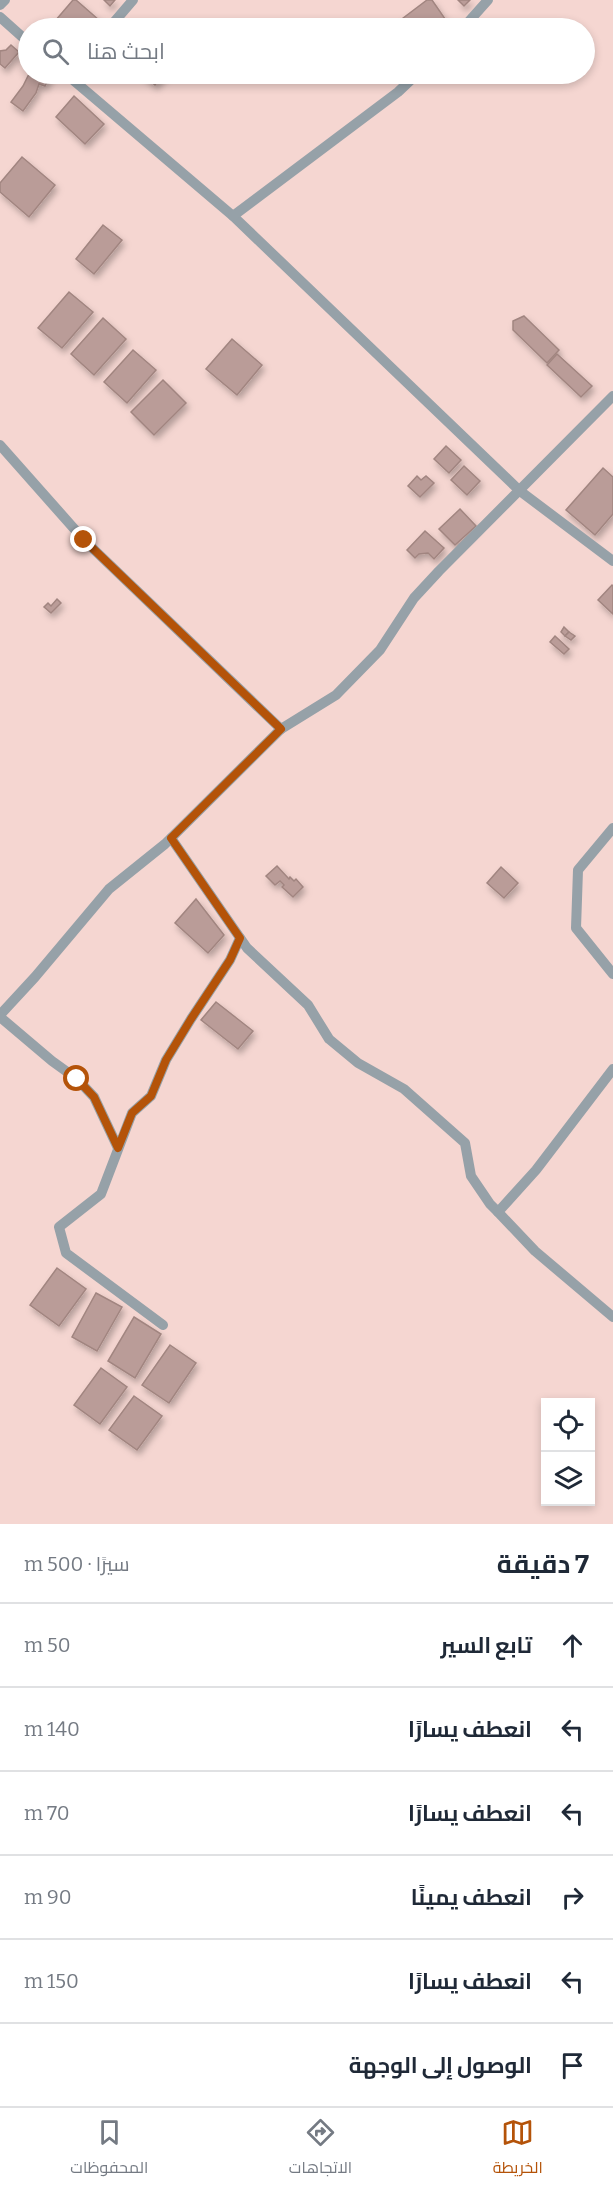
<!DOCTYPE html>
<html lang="ar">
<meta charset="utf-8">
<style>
:root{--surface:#fff;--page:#f2f2f3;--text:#1f2937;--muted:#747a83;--line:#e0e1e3;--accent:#b45309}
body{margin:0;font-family:Bitter,Cairo,serif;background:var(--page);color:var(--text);direction:rtl}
.controls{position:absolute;right:18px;bottom:18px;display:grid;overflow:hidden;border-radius:0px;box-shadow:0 3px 9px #0003}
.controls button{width:54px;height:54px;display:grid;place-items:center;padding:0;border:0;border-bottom:2px solid var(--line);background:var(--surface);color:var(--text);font:30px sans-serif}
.stop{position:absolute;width:18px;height:18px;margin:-14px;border:4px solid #b45309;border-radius:50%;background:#fff}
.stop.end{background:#b45309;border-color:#fff;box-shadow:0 2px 6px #0008}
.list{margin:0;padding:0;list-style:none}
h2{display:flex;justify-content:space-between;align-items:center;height:78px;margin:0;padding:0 24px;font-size:26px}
h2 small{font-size:20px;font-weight:400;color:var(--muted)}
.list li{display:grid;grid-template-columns:39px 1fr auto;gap:18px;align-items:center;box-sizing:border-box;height:84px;padding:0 24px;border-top:2px solid var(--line)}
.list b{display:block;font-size:22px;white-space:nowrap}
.list em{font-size:20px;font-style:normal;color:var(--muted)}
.icon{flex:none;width:33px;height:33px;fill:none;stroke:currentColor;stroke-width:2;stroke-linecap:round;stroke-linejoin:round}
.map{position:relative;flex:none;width:613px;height:1524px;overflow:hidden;direction:ltr}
.search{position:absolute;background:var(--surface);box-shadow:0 3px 9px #0003;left:18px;right:18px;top:18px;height:66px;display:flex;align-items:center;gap:15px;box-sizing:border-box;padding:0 21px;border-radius:33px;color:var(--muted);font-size:22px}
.sheet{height:582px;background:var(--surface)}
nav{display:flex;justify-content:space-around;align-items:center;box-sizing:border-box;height:84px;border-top:2px solid var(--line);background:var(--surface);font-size:16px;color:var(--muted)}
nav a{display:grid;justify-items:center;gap:3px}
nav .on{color:var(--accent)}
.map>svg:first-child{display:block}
</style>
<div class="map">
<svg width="613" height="1524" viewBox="0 0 613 1524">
<defs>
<filter id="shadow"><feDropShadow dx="2.5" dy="4.5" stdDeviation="3" flood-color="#0004"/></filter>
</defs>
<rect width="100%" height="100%" fill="#f5d6d1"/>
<g fill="#ba9c98" stroke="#a18580" stroke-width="1.5" filter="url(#shadow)">
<polygon points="73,0 76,0 99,20 92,28 49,28"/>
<polygon points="104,0 115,0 110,6"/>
<polygon points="427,0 432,0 450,26 447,28 390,28"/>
<polygon points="458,0 470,0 464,6"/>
<polygon points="11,45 19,52 5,68 0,64 0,51 6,50"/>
<polygon points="29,74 51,74 45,86 39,84 36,93 23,111 11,102 23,86"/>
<polygon points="142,74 165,74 155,85"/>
<polygon points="74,96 104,124 85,144 56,117"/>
<polygon points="22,157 55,185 29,217 0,192 0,183"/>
<polygon points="103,225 122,240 94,274 76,259"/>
<polygon points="69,292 93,312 62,348 38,328"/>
<polygon points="524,316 559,350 547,363 513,330 513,321"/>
<polygon points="103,318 126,339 94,375 71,354"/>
<polygon points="232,339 262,365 237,395 206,369"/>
<polygon points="133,350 156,370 127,403 104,382"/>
<polygon points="557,354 592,386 581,397 547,365"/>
<polygon points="163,380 186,403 154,435 131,412"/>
<polygon points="446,446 461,460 449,473 434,459"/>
<polygon points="464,466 480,481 467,495 451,480"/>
<polygon points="603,468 613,477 613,514 595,535 566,510"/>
<polygon points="417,476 421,480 426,476 434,483 420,497 408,486"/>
<polygon points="460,509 476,526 455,545 439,529"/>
<polygon points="425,531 444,548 434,559 428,553 419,554 415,558 407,550"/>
<polygon points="612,585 613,586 613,614 598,600"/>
<polygon points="57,599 61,603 51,613 44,607 48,603 51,606"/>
<polygon points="564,627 569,632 565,636 561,632"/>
<polygon points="569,632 575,636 571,640 565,636"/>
<polygon points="555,636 569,649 564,654 550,642"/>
<polygon points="277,866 289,879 290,877 294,881 296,879 303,887 293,897 282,887 284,885 280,881 275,885 266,876"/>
<polygon points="501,867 518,883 504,898 487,883"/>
<polygon points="196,899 224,935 208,953 175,923"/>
<polygon points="216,1002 253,1031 238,1049 201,1020"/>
<polygon points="57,1268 86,1289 59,1326 30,1305"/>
<polygon points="96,1293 122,1307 97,1351 72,1337"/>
<polygon points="134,1317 161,1334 135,1378 108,1361"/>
<polygon points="170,1345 196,1363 169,1403 142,1385"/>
<polygon points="101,1368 127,1387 100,1424 74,1405"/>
<polygon points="134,1396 162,1416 137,1450 109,1430"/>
</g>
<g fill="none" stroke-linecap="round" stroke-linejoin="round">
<g stroke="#96a1a8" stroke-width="10">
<polyline points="0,5 5,0"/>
<polyline points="0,17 28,42"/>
<polyline points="109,28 133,0"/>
<polyline points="463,28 488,0"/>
<polyline points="66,74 233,216 520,491 613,561"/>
<polyline points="233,216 398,92 417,74"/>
<polyline points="0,445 85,541 281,729"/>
<polyline points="613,828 578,870 576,928 613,974"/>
<polyline points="171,838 247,948 308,1005 329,1039 358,1063 404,1089 465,1143 471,1176 490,1204 498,1212"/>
<polyline points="0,1015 35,977 109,889 165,844 281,729 336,695 380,650 414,598 439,571 613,396"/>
<polyline points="0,1017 52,1061 77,1079 94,1097 118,1148"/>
<polyline points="613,1069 536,1170 498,1212 535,1251 613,1317"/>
<polyline points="163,1325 66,1253 59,1227 101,1194 132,1113 151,1096 166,1060 191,1019 230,960 240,938"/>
</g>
</g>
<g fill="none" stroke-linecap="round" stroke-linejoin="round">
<polyline stroke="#b45309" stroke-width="8" points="77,1079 94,1097 118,1148 132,1113 151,1096 166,1060 191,1019 230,960 240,938 171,838 281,729 84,540"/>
</g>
</svg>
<div class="controls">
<button><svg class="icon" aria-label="locate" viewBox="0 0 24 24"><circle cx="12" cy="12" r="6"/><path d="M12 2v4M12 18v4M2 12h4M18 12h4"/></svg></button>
<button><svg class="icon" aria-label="layers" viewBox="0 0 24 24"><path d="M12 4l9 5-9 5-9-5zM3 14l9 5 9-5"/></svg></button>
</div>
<div class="stop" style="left:77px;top:1079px"></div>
<div class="stop end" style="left:84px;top:540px"></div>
<div class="search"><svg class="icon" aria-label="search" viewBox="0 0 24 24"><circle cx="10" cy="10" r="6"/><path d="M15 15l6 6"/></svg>ابحث هنا</div>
</div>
<section class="sheet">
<h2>7 دقيقة<small>سيرًا · 500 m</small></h2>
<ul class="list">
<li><svg class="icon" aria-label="ahead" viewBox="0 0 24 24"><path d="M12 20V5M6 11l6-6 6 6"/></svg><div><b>تابع السير</b></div><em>50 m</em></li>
<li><svg class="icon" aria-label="left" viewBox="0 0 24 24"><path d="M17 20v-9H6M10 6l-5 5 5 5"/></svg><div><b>انعطف يسارًا</b></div><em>140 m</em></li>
<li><svg class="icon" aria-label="left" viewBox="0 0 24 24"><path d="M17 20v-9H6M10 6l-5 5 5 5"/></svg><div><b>انعطف يسارًا</b></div><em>70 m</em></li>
<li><svg class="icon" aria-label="right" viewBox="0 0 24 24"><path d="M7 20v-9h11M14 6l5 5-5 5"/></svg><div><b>انعطف يمينًا</b></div><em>90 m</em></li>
<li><svg class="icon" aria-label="left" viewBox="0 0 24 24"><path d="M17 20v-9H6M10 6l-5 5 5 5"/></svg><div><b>انعطف يسارًا</b></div><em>150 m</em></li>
<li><svg class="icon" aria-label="arrive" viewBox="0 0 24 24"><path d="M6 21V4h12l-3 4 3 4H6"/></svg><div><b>الوصول إلى الوجهة</b></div></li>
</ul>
</section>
<nav>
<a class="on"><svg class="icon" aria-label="map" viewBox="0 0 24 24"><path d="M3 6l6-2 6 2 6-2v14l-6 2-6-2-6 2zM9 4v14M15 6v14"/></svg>الخريطة</a>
<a><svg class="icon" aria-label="directions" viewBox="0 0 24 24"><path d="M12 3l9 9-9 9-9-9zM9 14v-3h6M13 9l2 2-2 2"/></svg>الاتجاهات</a>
<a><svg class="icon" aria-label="saved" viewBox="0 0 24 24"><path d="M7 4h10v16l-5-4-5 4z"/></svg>المحفوظات</a>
</nav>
